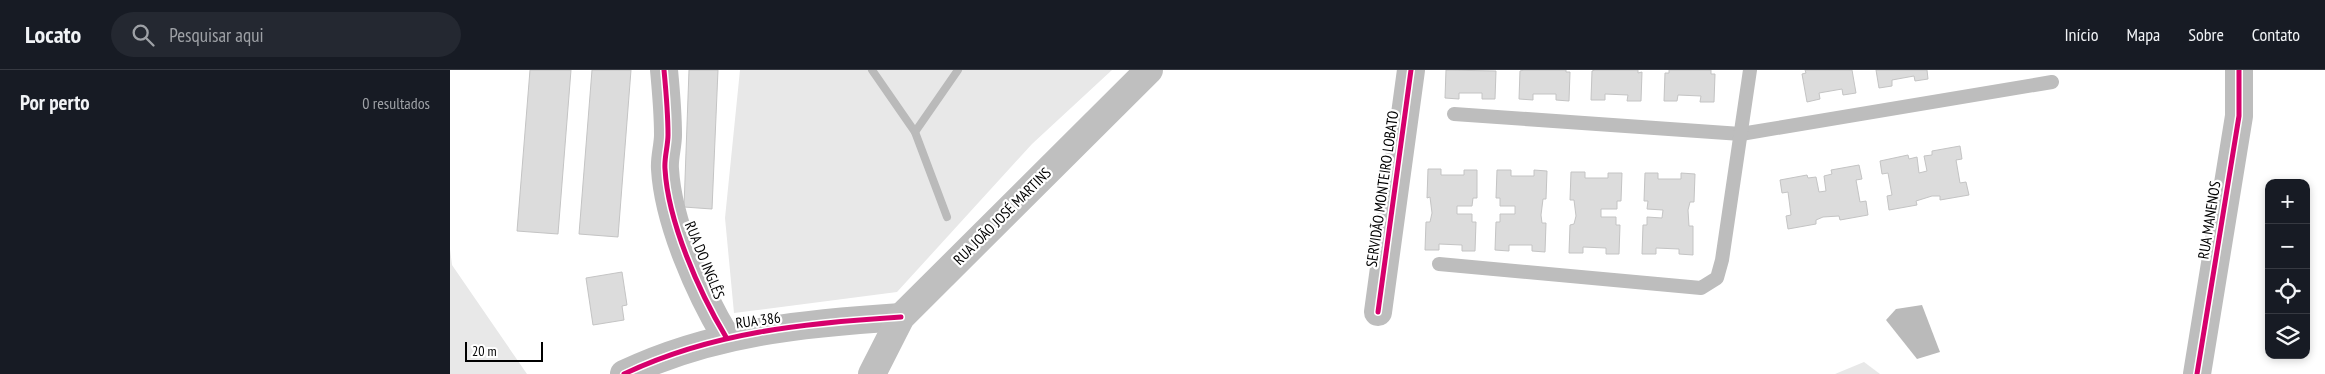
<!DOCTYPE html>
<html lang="pt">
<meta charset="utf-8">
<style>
:root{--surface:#171b24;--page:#242831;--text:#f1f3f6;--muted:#9ea1a6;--line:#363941}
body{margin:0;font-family:"PT Sans Narrow",sans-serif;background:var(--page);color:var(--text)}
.controls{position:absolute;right:15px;bottom:15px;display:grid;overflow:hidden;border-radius:10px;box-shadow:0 2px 8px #0003}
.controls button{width:45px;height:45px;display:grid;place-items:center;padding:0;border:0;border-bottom:1px solid var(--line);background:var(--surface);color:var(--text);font:25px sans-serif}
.scale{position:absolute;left:15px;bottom:12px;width:78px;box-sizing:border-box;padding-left:5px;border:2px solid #000;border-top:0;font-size:14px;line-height:18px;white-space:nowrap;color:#000;-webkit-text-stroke:4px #fff;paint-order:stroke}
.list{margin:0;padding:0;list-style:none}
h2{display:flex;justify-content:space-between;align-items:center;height:65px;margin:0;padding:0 20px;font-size:21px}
h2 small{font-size:16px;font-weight:400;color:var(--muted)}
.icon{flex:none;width:28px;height:28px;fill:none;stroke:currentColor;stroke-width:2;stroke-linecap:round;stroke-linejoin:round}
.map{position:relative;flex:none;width:1875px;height:304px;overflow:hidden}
header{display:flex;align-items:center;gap:30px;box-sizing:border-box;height:70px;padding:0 25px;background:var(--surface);border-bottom:1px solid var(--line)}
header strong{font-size:24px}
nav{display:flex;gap:28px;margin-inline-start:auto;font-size:18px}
.search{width:350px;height:45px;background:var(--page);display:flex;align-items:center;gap:12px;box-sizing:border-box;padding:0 18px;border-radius:28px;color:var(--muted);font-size:19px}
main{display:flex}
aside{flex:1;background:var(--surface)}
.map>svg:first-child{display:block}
</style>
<header>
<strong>Locato</strong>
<div class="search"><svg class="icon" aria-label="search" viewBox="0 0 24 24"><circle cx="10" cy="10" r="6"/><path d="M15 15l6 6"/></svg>Pesquisar aqui</div>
<nav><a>Início</a><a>Mapa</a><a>Sobre</a><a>Contato</a></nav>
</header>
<main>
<aside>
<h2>Por perto<small>0 resultados</small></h2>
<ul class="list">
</ul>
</aside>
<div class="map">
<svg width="1875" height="304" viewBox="0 0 1875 304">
<rect width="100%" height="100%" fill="#fff"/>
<g fill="#e8e8e8">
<polygon points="290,0 662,0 582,74 447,222 284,243 275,148"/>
<polygon points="0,179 2,195 77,304 0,304"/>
<polygon points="1414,292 1430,304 1385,304"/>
</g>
<polygon fill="#bababa" points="1472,235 1490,282 1467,289 1436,250 1446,239"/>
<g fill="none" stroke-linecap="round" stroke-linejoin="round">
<g stroke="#bababa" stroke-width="8">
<polyline points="422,0 465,62 497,147"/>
<polyline points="465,62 508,0"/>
</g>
</g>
<g fill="#dcdcdc" stroke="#c4c4c4">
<polygon points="80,0 121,0 108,164 67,161"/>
<polygon points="142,0 181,0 168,167 129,164"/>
<polygon points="239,0 268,0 262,139 234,137"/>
<polygon points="996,0 1046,1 1045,29 1032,29 1032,23 1009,23 1009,29 995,28"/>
<polygon points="1074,0 1116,0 1116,2 1120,2 1119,31 1106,30 1106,24 1083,24 1083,30 1069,29 1070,1"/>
<polygon points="1145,0 1188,0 1188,3 1192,2 1191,31 1177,31 1178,25 1155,24 1155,30 1141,30 1142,1"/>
<polygon points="1219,0 1261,0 1261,4 1265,4 1264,32 1250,32 1251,26 1228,25 1227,31 1214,31 1215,3 1219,3"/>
<polygon points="1355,0 1402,0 1406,23 1393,25 1392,19 1369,23 1370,29 1357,32 1352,4 1356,3"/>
<polygon points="1426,0 1477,0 1478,9 1465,11 1464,6 1442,10 1442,16 1429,18"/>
<polygon points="1510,76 1512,89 1506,90 1510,113 1516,112 1519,125 1490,130 1490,126 1482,126 1466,131 1467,135 1439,140 1437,126 1442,125 1438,103 1432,104 1430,91 1458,85 1459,89 1467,87 1469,103 1477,101 1474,86 1482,85 1482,81"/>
<polygon points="1409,95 1412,109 1406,110 1410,132 1416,131 1418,145 1390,150 1389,146 1373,147 1366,150 1366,154 1338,159 1336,146 1341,145 1338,122 1332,123 1330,110 1357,105 1358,108 1366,107 1369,122 1376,121 1374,106 1382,104 1381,100"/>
<polygon points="978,99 991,99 991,105 1014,105 1014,100 1027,100 1027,128 1023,128 1022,136 1007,136 1007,144 1022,144 1022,152 1026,152 1025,181 1012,181 1012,175 989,174 989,180 975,180 976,152 980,152 982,143 980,127 977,128"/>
<polygon points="1047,100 1061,100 1061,106 1084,106 1084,100 1097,101 1096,129 1093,129 1091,145 1092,153 1096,153 1095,182 1082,181 1082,175 1059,175 1059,181 1045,180 1046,152 1050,152 1050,144 1065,144 1065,136 1050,136 1050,128 1046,128"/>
<polygon points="1121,102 1135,102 1135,108 1158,108 1158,103 1172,103 1171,131 1167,131 1167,139 1151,139 1151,147 1166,147 1166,155 1170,155 1169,184 1156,184 1156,178 1133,177 1133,183 1119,183 1120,155 1124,154 1126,146 1124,130 1120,130"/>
<polygon points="1195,103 1208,103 1208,109 1231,109 1231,103 1245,104 1244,132 1240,132 1238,140 1239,156 1243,156 1243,185 1229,184 1229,179 1206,178 1206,184 1192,184 1193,155 1197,155 1197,147 1212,148 1213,140 1197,139 1198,131 1194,131"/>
<polygon points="172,202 177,235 172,236 174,250 143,255 136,208"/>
</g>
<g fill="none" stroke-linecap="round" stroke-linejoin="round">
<g stroke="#bdbdbd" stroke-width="14">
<polyline points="1004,44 1291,64 1602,12"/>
<polyline points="989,194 1251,218 1267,208 1272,190 1300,0"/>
</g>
<g stroke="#bdbdbd" stroke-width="28">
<path d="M214,0C216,21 218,43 218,65C218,76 214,88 215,99C218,152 249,222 276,267"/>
<polyline points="928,242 961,0"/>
<path d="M174,304C262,262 356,253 451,247"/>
<polyline points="1747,304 1789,46 1789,0"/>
</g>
<polyline stroke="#bfbfbf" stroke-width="28" points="422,304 451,247 699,0"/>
<g stroke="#fff" stroke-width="8">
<g id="cycleway">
<path d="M214,0C216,21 218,43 218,65C218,76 214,88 215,99C218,152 249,222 276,267"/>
<polyline points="928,242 961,0"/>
<path d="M174,304C262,262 356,253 451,247"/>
<polyline points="1747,304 1789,46 1789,0"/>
</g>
</g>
<use href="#cycleway" stroke="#d6006c" stroke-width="5"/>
</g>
<g text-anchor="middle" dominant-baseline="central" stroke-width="4.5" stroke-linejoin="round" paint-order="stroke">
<g font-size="15" fill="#000" stroke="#fff">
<text transform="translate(932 119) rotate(-82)">SERVIDÃO MONTEIRO LOBATO</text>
<text transform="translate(552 146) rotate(-45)">RUA JOÃO JOSÉ MARTINS</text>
<text transform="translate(1759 150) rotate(-81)">RUA MANENOS</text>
<text transform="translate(255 190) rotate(68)">RUA DO INGLÊS</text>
<text transform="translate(308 250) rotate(-8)">RUA 386</text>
</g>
</g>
</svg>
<div class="controls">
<button>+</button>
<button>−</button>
<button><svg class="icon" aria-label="locate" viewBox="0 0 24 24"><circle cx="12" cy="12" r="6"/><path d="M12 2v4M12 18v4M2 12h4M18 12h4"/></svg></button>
<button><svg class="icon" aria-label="layers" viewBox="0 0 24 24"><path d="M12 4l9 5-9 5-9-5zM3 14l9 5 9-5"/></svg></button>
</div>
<div class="scale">20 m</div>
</div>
</main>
